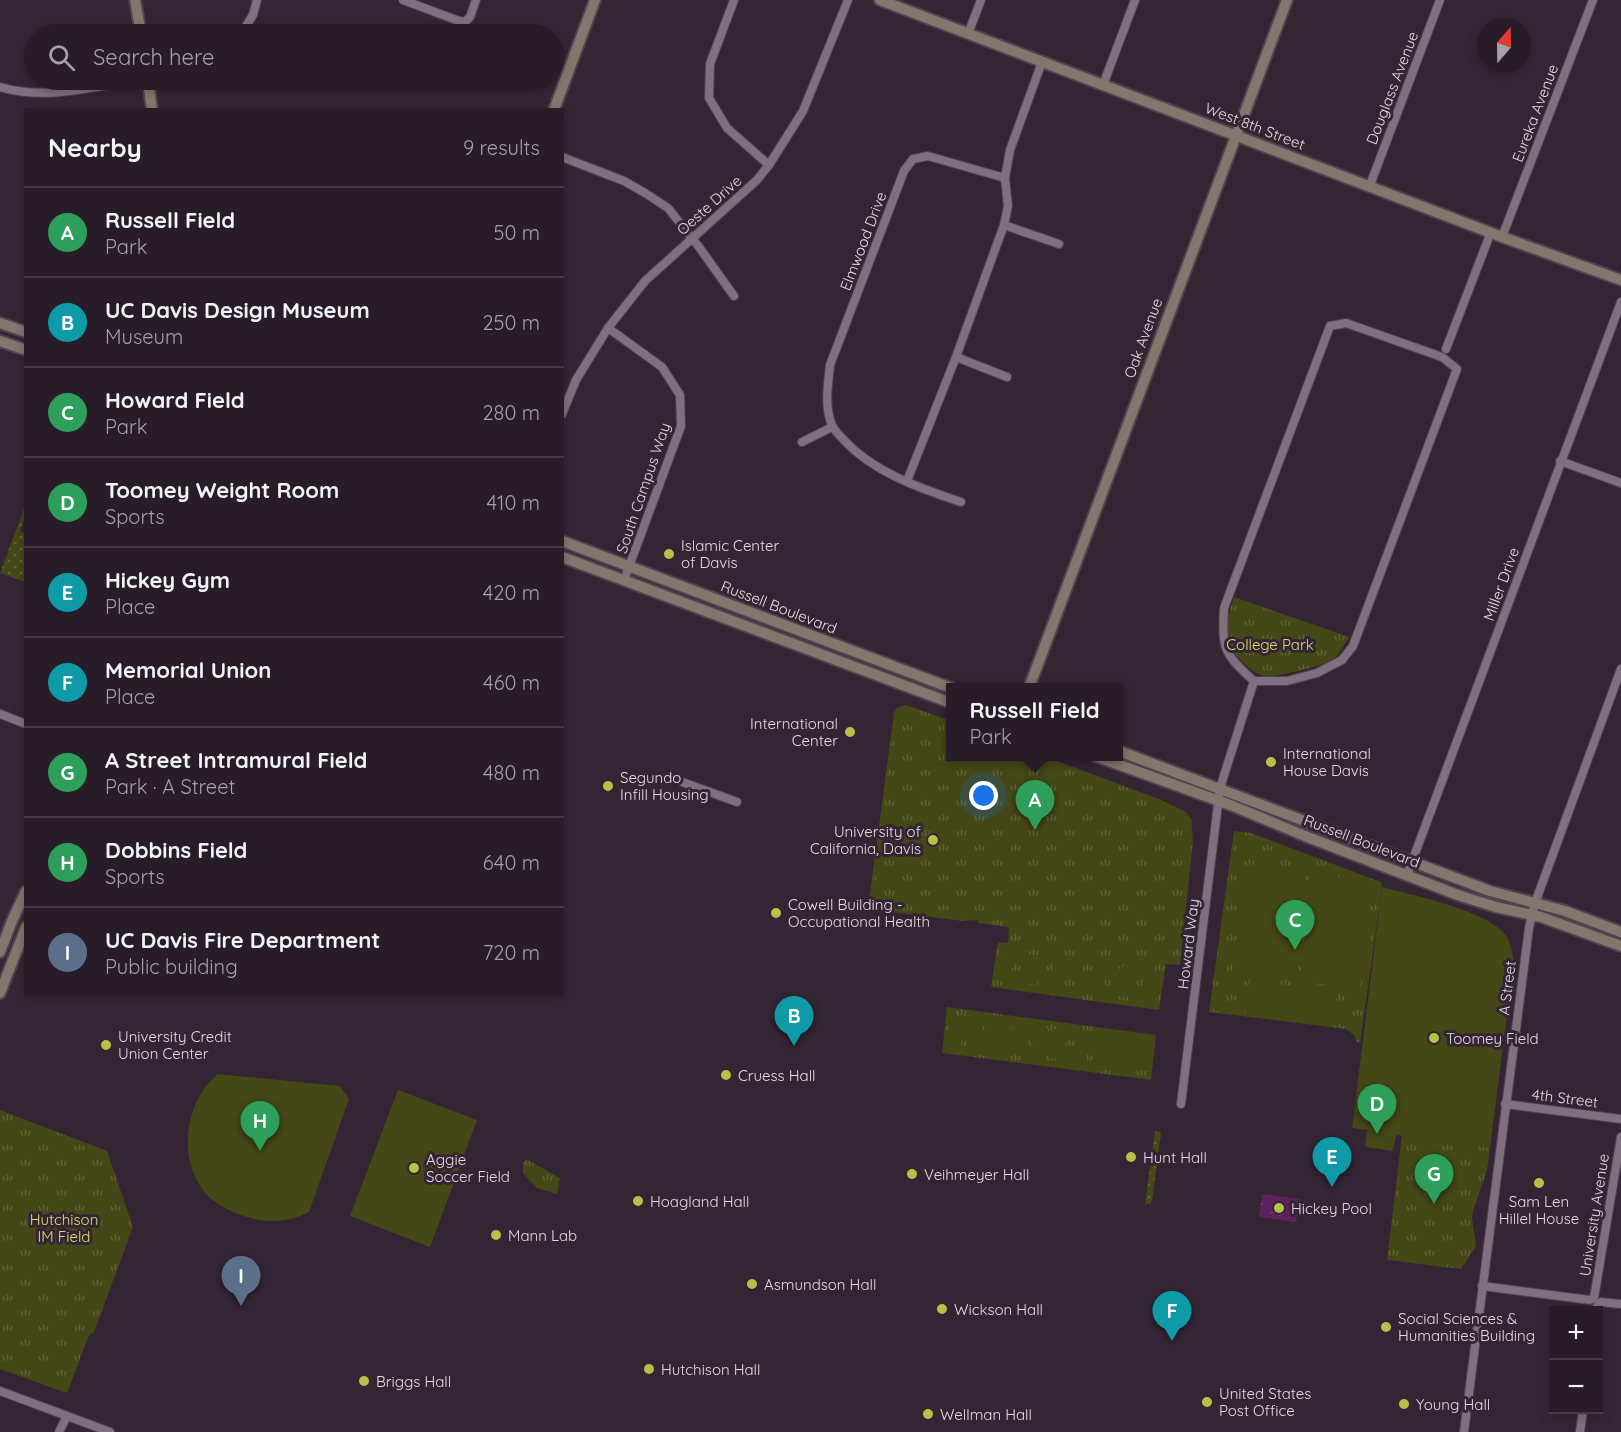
<!DOCTYPE html>
<meta charset="utf-8">
<style>
:root{--surface:#271c27;--page:#2f252f;--text:#f1f3f6;--muted:#a4a1a7;--line:#433a44;--accent:#8c9099}
body{margin:0;font-family:Quicksand,sans-serif;background:var(--page);color:var(--text)}
.controls{position:absolute;right:18px;bottom:18px;display:grid;overflow:hidden;border-radius:0px;box-shadow:0 3px 9px #0003}
.controls button{width:54px;height:54px;display:grid;place-items:center;padding:0;border:0;border-bottom:2px solid var(--line);background:var(--surface);color:var(--text);font:30px sans-serif}
.compass{position:absolute;left:1477px;top:18px;width:54px;height:54px;border-radius:50%;background:var(--surface);box-shadow:0 3px 9px #0003;rotate:20deg}
.you{position:absolute;left:984px;top:796px;width:21px;height:21px;margin:-15px;border:4px solid #fff;border-radius:50%;background:#1a73e8;box-shadow:0 0 0 9px #1a73e833}
.badge{display:grid;place-items:center;width:39px;height:39px;border-radius:50%;background:var(--accent);color:#fff;font-size:20px;font-weight:700}
.pin{position:absolute;translate:-50% -50px;filter:drop-shadow(0 2px 3px #0008)}
.pin::after{content:'';position:absolute;top:32px;width:21px;height:18px;background:inherit;clip-path:polygon(0 0,100% 0,50% 100%)}
.popup{position:absolute;left:946px;top:683px;width:177px;height:78px;box-sizing:border-box;display:grid;place-content:center;border-radius:0px;background:var(--surface);filter:drop-shadow(0 2px 4px #0005);font-size:20px;white-space:nowrap;color:var(--muted)}
.popup b{font-size:22px;color:var(--text)}
.popup::after{content:'';position:absolute;left:50%;top:100%;margin-left:-12px;border:12px solid transparent;border-top-color:var(--surface)}
.list{margin:0;padding:0;list-style:none}
h2{display:flex;justify-content:space-between;align-items:center;height:78px;margin:0;padding:0 24px;font-size:26px}
h2 small{font-size:20px;font-weight:400;color:var(--muted)}
.list li{display:grid;grid-template-columns:39px 1fr auto;gap:18px;align-items:center;box-sizing:border-box;height:90px;padding:0 24px;border-top:2px solid var(--line)}
.list b{display:block;font-size:22px;white-space:nowrap}
.list p{margin:0;font-size:20px;white-space:nowrap;color:var(--muted)}
.list em{font-size:20px;font-style:normal;color:var(--muted)}
.icon{flex:none;width:33px;height:33px;fill:none;stroke:currentColor;stroke-width:2;stroke-linecap:round;stroke-linejoin:round}
.map{position:relative;flex:none;width:1621px;height:1432px;overflow:hidden}
.search{position:absolute;background:var(--surface);box-shadow:0 3px 9px #0003;left:24px;top:24px;width:540px;height:66px;display:flex;align-items:center;gap:15px;box-sizing:border-box;padding:0 21px;border-radius:33px;color:var(--muted);font-size:22px}
.panel{position:absolute;background:var(--surface);box-shadow:0 3px 9px #0003;left:24px;top:108px;width:540px;height:888px;border-radius:0px}
.map>svg:first-child{display:block}
</style>
<div class="map">
<svg width="1621" height="1432" viewBox="0 0 1621 1432">
<defs>
<pattern id="grass-dots" width="8" height="8" patternUnits="userSpaceOnUse" patternTransform="scale(1.5)"><rect width="8" height="8" fill="#444716"/><path d="M2 2h.1M6 6h.1" fill="none" stroke="#5f6138" stroke-width="1.8" stroke-linecap="round"/></pattern>
<pattern id="park-tufts" width="24" height="20" patternUnits="userSpaceOnUse" patternTransform="scale(1.5)"><rect width="24" height="20" fill="#444716"/><path d="M3 7l-1-3M5 7V3M7 7l1-3M15 17l-1-3M17 17v-4M19 17l1-3" fill="none" stroke="#5f6138"/></pattern>
<pattern id="water-ripples" width="26" height="14" patternUnits="userSpaceOnUse" patternTransform="scale(1.5)"><rect width="26" height="14" fill="#5d215d"/><path d="M2 4q2-2 4 0t4 0M15 11q2-2 4 0t4 0" fill="none" stroke="#744174"/></pattern>
</defs>
<rect width="100%" height="100%" fill="#342534"/>
<g fill="url(#grass-dots)">
<polygon points="25,506 25,517 20,531 25,533 25,582 0,573"/>
<polygon points="1155,1131 1161,1132 1152,1201 1150,1204 1145,1204"/>
</g>
<g fill="url(#park-tufts)">
<path d="M1234,597L1349,637C1344,645 1340,654 1332,660C1325,665 1275,678 1265,676C1252,674 1229,652 1227,638C1225,625 1230,610 1234,597Z"/>
<polygon points="906,705 951,721 951,756 1046,757 1159,799 1186,812 1191,819 1193,841 1180,965 1166,964 1159,1010 991,987 998,942 1008,943 1009,927 978,923 978,920 963,921 868,909 894,713 897,708"/>
<polygon points="1234,831 1251,833 1381,882 1382,887 1360,1043 1357,1042 1354,1035 1346,1029 1209,1012"/>
<polygon points="947,1007 1156,1035 1151,1080 942,1053"/>
<polygon points="0,1110 107,1151 133,1227 94,1332 89,1335 67,1393 0,1369"/>
<polygon points="1402,1135 1490,1148 1487,1170 1474,1208 1472,1218 1476,1246 1461,1269 1387,1260"/>
<polygon points="526,1159 560,1178 557,1194 537,1188 523,1173 523,1163"/>
</g>
<g fill="#444716">
<polygon points="1247,864 1307,872 1294,980 1233,972"/>
<polygon points="1313,873 1374,881 1360,989 1300,981"/>
<path d="M1382,887C1412,895 1491,911 1507,937C1511,944 1512,953 1514,960L1490,1148L1396,1135L1393,1151L1365,1147L1367,1130L1352,1128Z"/>
<polygon points="1001,950 1014,952 1010,982 997,980"/>
<polygon points="1027,954 1041,956 1037,985 1023,983"/>
<polygon points="1054,957 1067,959 1063,989 1050,987"/>
<polygon points="1093,962 1107,964 1103,994 1089,992"/>
<polygon points="1120,966 1133,968 1129,997 1116,996"/>
<polygon points="1146,969 1160,971 1156,1001 1142,999"/>
<polygon points="1250,980 1337,992 1333,1027 1245,1016"/>
<polygon points="951,1015 965,1017 961,1046 948,1044"/>
<polygon points="970,1017 984,1019 980,1049 967,1047"/>
<polygon points="993,1021 1007,1022 1003,1052 989,1050"/>
<polygon points="1012,1023 1026,1025 1022,1054 1008,1052"/>
<polygon points="1035,1026 1048,1028 1045,1057 1031,1056"/>
<polygon points="1054,1029 1067,1030 1064,1060 1050,1058"/>
<polygon points="1076,1031 1090,1033 1086,1063 1073,1061"/>
<polygon points="1099,1034 1113,1036 1109,1066 1095,1064"/>
<polygon points="1118,1037 1132,1038 1128,1068 1114,1066"/>
<polygon points="1137,1039 1151,1041 1147,1070 1133,1069"/>
<path d="M217,1074L340,1086L349,1099L309,1212C290,1222 268,1224 247,1217C235,1213 224,1209 214,1201C182,1175 181,1125 202,1092C206,1085 212,1080 217,1074Z"/>
<polygon points="398,1090 477,1120 430,1247 350,1216"/>
</g>
<polygon fill="url(#water-ripples)" points="1262,1194 1299,1199 1296,1222 1259,1217"/>
<g fill="none" stroke-linecap="round" stroke-linejoin="round">
<g stroke="#50434f" stroke-width="10">
<g id="street">
<polyline points="403,0 459,21 465,22 470,17 476,0"/>
<polyline points="734,0 710,64 709,98 727,128 769,165"/>
<polyline points="241,34 253,15 257,0"/>
<polyline points="968,34 981,0"/>
<polyline points="1103,85 1135,0"/>
<path d="M0,87C45,100 91,88 135,80"/>
<polyline points="562,157 624,181 645,193 668,208 699,247 734,296"/>
<polyline points="1370,185 1440,0"/>
<polyline points="1004,225 1059,244"/>
<polyline points="1502,237 1593,0"/>
<polyline points="608,328 662,367 680,395 681,426 624,580"/>
<polyline points="1446,349 1491,232"/>
<polyline points="956,357 1007,377"/>
<polyline points="562,414 576,380 608,328 645,281 757,180 769,165 803,111 848,0"/>
<polyline points="802,442 832,427"/>
<polyline points="1560,461 1621,483"/>
<polyline points="907,481 956,357 1004,225 1008,206 1005,178 1010,150 1042,62"/>
<path d="M961,502C919,488 873,472 843,439C839,435 834,430 832,425C824,407 828,384 830,365L904,171L913,159L928,156L1005,178"/>
<polyline points="0,714 26,724"/>
<polyline points="674,779 737,802"/>
<polyline points="1407,875 1621,302"/>
<path d="M1181,1104L1220,788L1254,681H1287L1317,673L1342,660L1353,646L1457,369L1442,357L1346,323L1330,326L1224,608C1222,649 1223,653 1254,681"/>
<polyline points="1505,1104 1621,1119"/>
<polyline points="1482,1286 1590,1300 1594,1298 1621,1137"/>
<polyline points="1595,1310 1598,1304 1601,1302 1621,1304"/>
<polyline points="0,1391 110,1432"/>
<polyline points="59,1432 67,1416"/>
<polyline points="1464,1432 1529,928 1535,903 1621,669"/>
<polyline points="1580,1432 1583,1410"/>
</g>
</g>
<g stroke="#50434f" stroke-width="14">
<g id="secondary">
<polyline points="135,0 141,34"/>
<polyline points="880,0 1502,237 1621,280"/>
<polyline points="148,80 152,110"/>
<polyline points="554,110 595,0"/>
<polyline points="0,323 26,332"/>
<polyline points="0,341 26,350"/>
<polyline points="562,541 951,688"/>
<polyline points="562,557 951,703"/>
<polyline points="1029,688 1287,0"/>
<polyline points="1119,751 1490,891 1565,911 1621,932"/>
<polyline points="1095,756 1233,806 1305,836 1458,895 1496,907 1541,917 1621,946"/>
<polyline points="0,952 12,921 26,891"/>
<polyline points="0,993 26,927"/>
</g>
</g>
<use href="#street" stroke="#806f7f" stroke-width="8"/>
<use href="#secondary" stroke="#81776c" stroke-width="10"/>
</g>
<g fill="#b8c147" stroke="#342534" stroke-width="2">
<circle cx="669" cy="554" r="6"/>
<circle cx="850" cy="732" r="6"/>
<circle cx="1271" cy="762" r="6"/>
<circle cx="608" cy="786" r="6"/>
<circle cx="933" cy="840" r="6"/>
<circle cx="776" cy="913" r="6"/>
<circle cx="1434" cy="1038" r="6"/>
<circle cx="106" cy="1045" r="6"/>
<circle cx="726" cy="1075" r="6"/>
<circle cx="1131" cy="1157" r="6"/>
<circle cx="414" cy="1168" r="6"/>
<circle cx="912" cy="1174" r="6"/>
<circle cx="1539" cy="1183" r="6"/>
<circle cx="638" cy="1201" r="6"/>
<circle cx="1279" cy="1208" r="6"/>
<circle cx="496" cy="1235" r="6"/>
<circle cx="752" cy="1284" r="6"/>
<circle cx="942" cy="1309" r="6"/>
<circle cx="1386" cy="1327" r="6"/>
<circle cx="649" cy="1369" r="6"/>
<circle cx="364" cy="1381" r="6"/>
<circle cx="1207" cy="1402" r="6"/>
<circle cx="1404" cy="1404" r="6"/>
<circle cx="928" cy="1414" r="6"/>
</g>
<g text-anchor="middle" dominant-baseline="central" stroke-width="6" stroke-linejoin="round" paint-order="stroke">
<g font-size="15" fill="#e4dae3" stroke="#342534">
<text transform="translate(1392 88) rotate(-69)">Douglass Avenue</text>
<text transform="translate(1535 113) rotate(-69)">Eureka Avenue</text>
<text transform="translate(1255 126) rotate(21)">West 8th Street</text>
<text transform="translate(709 205) rotate(-42)">Oeste Drive</text>
<text transform="translate(863 241) rotate(-69)">Elmwood Drive</text>
<text transform="translate(1143 338) rotate(-70)">Oak Avenue</text>
<text transform="translate(643 488) rotate(-71)">South Campus Way</text>
<text transform="translate(1501 584) rotate(-70)">Miller Drive</text>
<text transform="translate(779 607) rotate(21)">Russell Boulevard</text>
<text transform="translate(1362 841) rotate(21)">Russell Boulevard</text>
<text transform="translate(1188 944) rotate(-83)">Howard Way</text>
<text transform="translate(1507 988) rotate(-83)">A Street</text>
<text transform="translate(1565 1098) rotate(7)">4th Street</text>
<text transform="translate(1594 1215) rotate(-81)">University Avenue</text>
</g>
<g font-size="15" fill="#e4dae3" stroke="#342534" text-anchor="start">
<text x="681" y="545">Islamic Center<tspan x="681" dy="17">of Davis</tspan></text>
<text x="838" y="723" text-anchor="end">International<tspan x="838" dy="17">Center</tspan></text>
<text x="1283" y="753">International<tspan x="1283" dy="17">House Davis</tspan></text>
<text x="620" y="777">Segundo<tspan x="620" dy="17">Infill Housing</tspan></text>
<text x="921" y="831" text-anchor="end">University of<tspan x="921" dy="17">California, Davis</tspan></text>
<text x="788" y="904">Cowell Building -<tspan x="788" dy="17">Occupational Health</tspan></text>
<text x="118" y="1036">University Credit<tspan x="118" dy="17">Union Center</tspan></text>
<text x="1446" y="1038">Toomey Field</text>
<text x="738" y="1075">Cruess Hall</text>
<text x="1143" y="1157">Hunt Hall</text>
<text x="426" y="1159">Aggie<tspan x="426" dy="17">Soccer Field</tspan></text>
<text x="924" y="1174">Veihmeyer Hall</text>
<text x="650" y="1201">Hoagland Hall</text>
<text x="1539" y="1201" text-anchor="middle">Sam Len<tspan x="1539" dy="17">Hillel House</tspan></text>
<text x="1291" y="1208">Hickey Pool</text>
<text x="508" y="1235">Mann Lab</text>
<text x="764" y="1284">Asmundson Hall</text>
<text x="954" y="1309">Wickson Hall</text>
<text x="1398" y="1318">Social Sciences &amp;<tspan x="1398" dy="17">Humanities Building</tspan></text>
<text x="661" y="1369">Hutchison Hall</text>
<text x="376" y="1381">Briggs Hall</text>
<text x="1219" y="1393">United States<tspan x="1219" dy="17">Post Office</tspan></text>
<text x="1416" y="1404">Young Hall</text>
<text x="940" y="1414">Wellman Hall</text>
</g>
<g font-size="15" fill="#d7e064" stroke="#342534">
<text x="1270" y="644">College Park</text>
<text x="64" y="1219">Hutchison<tspan x="64" dy="17">IM Field</tspan></text>
</g>
</g>
</svg>
<div class="controls">
<button>+</button>
<button>−</button>
</div>
<svg class="compass" viewBox="-18 -18 36 36"><path d="M0-13l5 13h-10z" fill="#e53935"/><path d="M0 13l5-13h-10z" fill="#a4a1a7"/></svg>
<div class="you"></div>
<div class="pin badge" style="left:1035px;top:830px;background:#2e9e5b">A</div>
<div class="popup"><b>Russell Field</b>Park</div>
<div class="pin badge" style="left:794px;top:1046px;background:#0f9aa8">B</div>
<div class="pin badge" style="left:1295px;top:950px;background:#2e9e5b">C</div>
<div class="pin badge" style="left:1377px;top:1134px;background:#2e9e5b">D</div>
<div class="pin badge" style="left:1332px;top:1187px;background:#0f9aa8">E</div>
<div class="pin badge" style="left:1172px;top:1341px;background:#0f9aa8">F</div>
<div class="pin badge" style="left:1434px;top:1204px;background:#2e9e5b">G</div>
<div class="pin badge" style="left:260px;top:1151px;background:#2e9e5b">H</div>
<div class="pin badge" style="left:241px;top:1306px;background:#5c6f8a">I</div>
<div class="search"><svg class="icon" aria-label="search" viewBox="0 0 24 24"><circle cx="10" cy="10" r="6"/><path d="M15 15l6 6"/></svg>Search here</div>
<section class="panel">
<h2>Nearby<small>9 results</small></h2>
<ul class="list">
<li><span class="badge" style="background:#2e9e5b">A</span><div><b>Russell Field</b><p>Park</p></div><em>50 m</em></li>
<li><span class="badge" style="background:#0f9aa8">B</span><div><b>UC Davis Design Museum</b><p>Museum</p></div><em>250 m</em></li>
<li><span class="badge" style="background:#2e9e5b">C</span><div><b>Howard Field</b><p>Park</p></div><em>280 m</em></li>
<li><span class="badge" style="background:#2e9e5b">D</span><div><b>Toomey Weight Room</b><p>Sports</p></div><em>410 m</em></li>
<li><span class="badge" style="background:#0f9aa8">E</span><div><b>Hickey Gym</b><p>Place</p></div><em>420 m</em></li>
<li><span class="badge" style="background:#0f9aa8">F</span><div><b>Memorial Union</b><p>Place</p></div><em>460 m</em></li>
<li><span class="badge" style="background:#2e9e5b">G</span><div><b>A Street Intramural Field</b><p>Park · A Street</p></div><em>480 m</em></li>
<li><span class="badge" style="background:#2e9e5b">H</span><div><b>Dobbins Field</b><p>Sports</p></div><em>640 m</em></li>
<li><span class="badge" style="background:#5c6f8a">I</span><div><b>UC Davis Fire Department</b><p>Public building</p></div><em>720 m</em></li>
</ul>
</section>
</div>
